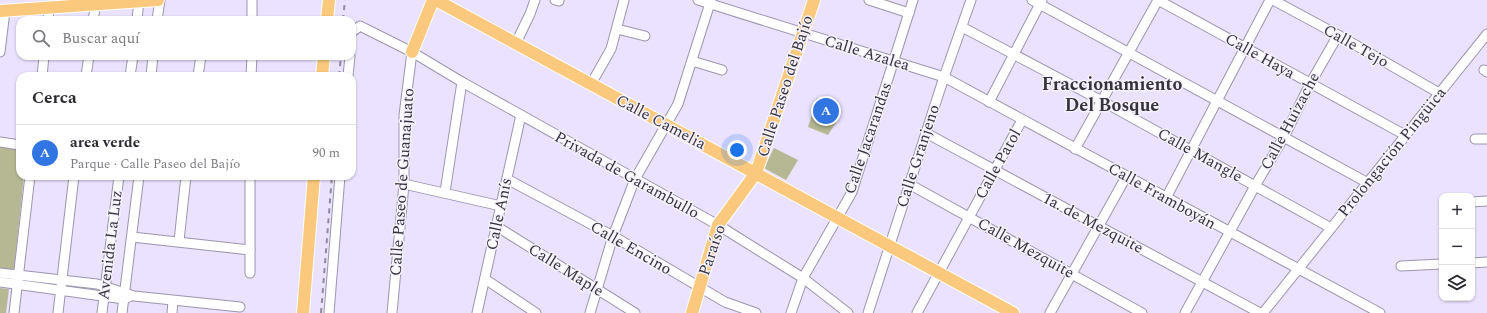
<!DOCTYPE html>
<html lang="es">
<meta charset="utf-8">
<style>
:root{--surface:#fff;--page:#f2f2f3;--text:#2b2b33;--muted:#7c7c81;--line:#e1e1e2;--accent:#3075e2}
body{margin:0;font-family:Spectral,serif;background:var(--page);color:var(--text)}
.controls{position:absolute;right:12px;bottom:12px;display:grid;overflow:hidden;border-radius:8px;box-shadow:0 1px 3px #0004}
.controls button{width:36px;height:36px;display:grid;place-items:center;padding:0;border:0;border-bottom:1px solid var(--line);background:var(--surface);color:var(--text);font:20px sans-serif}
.you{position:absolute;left:737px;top:150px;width:14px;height:14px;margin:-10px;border:3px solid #fff;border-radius:50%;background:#1a73e8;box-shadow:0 0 0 6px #1a73e833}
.badge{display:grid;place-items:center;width:26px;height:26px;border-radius:50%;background:var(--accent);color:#fff;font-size:13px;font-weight:700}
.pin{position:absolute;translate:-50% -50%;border:2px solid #fff;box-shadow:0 1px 4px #0006}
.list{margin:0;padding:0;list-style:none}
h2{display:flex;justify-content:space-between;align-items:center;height:52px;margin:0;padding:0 16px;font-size:17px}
h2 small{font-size:13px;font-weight:400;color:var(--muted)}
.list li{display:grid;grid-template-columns:26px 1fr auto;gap:12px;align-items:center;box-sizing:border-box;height:56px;padding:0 16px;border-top:1px solid var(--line)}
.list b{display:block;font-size:15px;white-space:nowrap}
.list p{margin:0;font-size:13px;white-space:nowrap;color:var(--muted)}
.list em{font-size:13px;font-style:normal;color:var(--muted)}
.icon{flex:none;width:22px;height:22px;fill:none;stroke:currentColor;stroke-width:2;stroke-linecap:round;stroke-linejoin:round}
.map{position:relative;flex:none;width:1487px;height:313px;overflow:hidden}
.search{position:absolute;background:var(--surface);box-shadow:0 1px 3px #0004;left:16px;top:16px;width:340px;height:44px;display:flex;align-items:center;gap:10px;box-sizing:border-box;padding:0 14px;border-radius:12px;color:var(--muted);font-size:15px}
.panel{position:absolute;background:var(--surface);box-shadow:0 1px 3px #0004;left:16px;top:72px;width:340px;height:108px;border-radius:12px}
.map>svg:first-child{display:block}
</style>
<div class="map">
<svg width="1487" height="313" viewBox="0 0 1487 313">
<rect width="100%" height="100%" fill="#eae2fe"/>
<g fill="#b5b893">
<polygon points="817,98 838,105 839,118 828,135 808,127"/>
<polygon points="0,147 20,149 20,176 24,176 14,270 0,269"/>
<polygon points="774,148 798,160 786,180 764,168"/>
<polygon points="0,288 9,289 6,313 0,313"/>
</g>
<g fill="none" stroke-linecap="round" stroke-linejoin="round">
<g stroke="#9c95ae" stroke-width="11">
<g id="minor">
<polyline points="555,0 559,1"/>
<polyline points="698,0 944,77 1380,313"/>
<polyline points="869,0 909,13"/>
<polyline points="1032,0 1368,183"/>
<polyline points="1158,0 1405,135"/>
<polyline points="1273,0 1338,35 1439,93"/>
<polyline points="48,20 49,7"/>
<polyline points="93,20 96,4"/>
<polyline points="137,20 139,0"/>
<polyline points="157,20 160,0"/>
<polyline points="252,20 252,0"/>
<polyline points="962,27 1102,101 1331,228"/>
<polyline points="617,29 645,36"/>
<polyline points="352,32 360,26 412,52 462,82 718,225 803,278 848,313"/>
<polyline points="516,43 530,14 535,0"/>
<polyline points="0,52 5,11"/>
<polyline points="692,61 722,70"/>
<polyline points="1484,70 1487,72"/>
<polyline points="42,76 44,56"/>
<polyline points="86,76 89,56"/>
<polyline points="130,76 133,56"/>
<polyline points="151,76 153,56"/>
<polyline points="198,76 201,56"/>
<polyline points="251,76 252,56"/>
<polyline points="348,76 350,56"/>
<polyline points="591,84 611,49 624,0"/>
<polyline points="989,102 1042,0"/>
<polyline points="926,133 1260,313"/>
<polyline points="1475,139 1487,139"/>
<polyline points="0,142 20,145"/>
<polyline points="1075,149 1158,0"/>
<polyline points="250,176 250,273"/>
<polyline points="507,179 613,236 725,302 756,313"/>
<polyline points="404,184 501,206"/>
<polyline points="909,184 1142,313"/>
<polyline points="445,192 462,82"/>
<polyline points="1166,198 1270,0"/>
<polyline points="1472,202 1487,201"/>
<polyline points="496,226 635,313"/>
<polyline points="132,237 250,250"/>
<polyline points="179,241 186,176"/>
<polyline points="1472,263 1487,262"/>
<polyline points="1401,266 1442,264"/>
<polyline points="0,273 97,284 134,296 240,307"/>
<polyline points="485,279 536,313"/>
<polyline points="0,282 124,299 129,297"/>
<polyline points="14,313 30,176"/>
<polyline points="58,313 74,176"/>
<polyline points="102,313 119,176"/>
<polyline points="122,313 139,176"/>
<polyline points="172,313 173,301"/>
<polyline points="329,313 340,176"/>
<polyline points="392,313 404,184 404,115 412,52"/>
<polyline points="477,313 521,115"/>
<polyline points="590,313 613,236 635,179 678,104 711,0"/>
<polyline points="791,313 803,278 852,192 913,0"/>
<polyline points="868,313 944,77 971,0"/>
<polyline points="917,313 1022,120"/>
<polyline points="1050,313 1126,177"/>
<polyline points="1185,313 1255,186 1284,137 1310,84 1338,35"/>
<polyline points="1263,313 1487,34"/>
</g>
</g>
<g stroke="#fff" stroke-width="14">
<g id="major">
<polyline points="436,0 1013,313"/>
<polyline points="0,11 158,0"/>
<polyline points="327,20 329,0"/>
<polyline points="412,52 433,0"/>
<polyline points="322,76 324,56"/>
<polyline points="303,313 314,176"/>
<polyline points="692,313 718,225 756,173 814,0"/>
</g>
</g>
<use href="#minor" stroke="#fff" stroke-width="9"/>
<use href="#major" stroke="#fac97d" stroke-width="12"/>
<g stroke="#908b9e" stroke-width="2" stroke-dasharray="5 5" stroke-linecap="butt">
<polyline points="343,20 345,0"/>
<polyline points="339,76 341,56"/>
<polyline points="321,313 332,176"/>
</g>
</g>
<g text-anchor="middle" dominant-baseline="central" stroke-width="3" stroke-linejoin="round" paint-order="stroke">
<g font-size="16" fill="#36333d" stroke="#f5f2fd">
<text transform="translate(1356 46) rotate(29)">Calle Tejo</text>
<text transform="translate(867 53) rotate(17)">Calle Azalea</text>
<text transform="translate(1260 56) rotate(29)">Calle Haya</text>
<text transform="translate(785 86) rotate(-72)">Calle Paseo del Bajío</text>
<text transform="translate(1290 121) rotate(-62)">Calle Huizache</text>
<text transform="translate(661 122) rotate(28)">Calle Camelia</text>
<text transform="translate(868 138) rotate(-71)">Calle Jacarandas</text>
<text transform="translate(1392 152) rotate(-51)">Prolongación Pingüica</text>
<text transform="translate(1200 155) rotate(29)">Calle Mangle</text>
<text transform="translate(918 156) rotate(-72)">Calle Granjeno</text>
<text transform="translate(998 164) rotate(-61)">Calle Patol</text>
<text transform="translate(627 175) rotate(29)">Privada de Garambullo</text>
<text transform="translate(402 182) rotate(-86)">Calle Paseo de Guanajuato</text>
<text transform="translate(1162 196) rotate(29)">Calle Framboyán</text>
<text transform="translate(499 214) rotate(-78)">Calle Anís</text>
<text transform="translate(1093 223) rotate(28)">1a. de Mezquite</text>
<text transform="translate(110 245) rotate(-83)">Avenida La Luz</text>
<text transform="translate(631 248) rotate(30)">Calle Encino</text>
<text transform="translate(1026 248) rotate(29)">Calle Mezquite</text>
<text transform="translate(712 250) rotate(-71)">Paraíso</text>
<text transform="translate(566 270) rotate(32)">Calle Maple</text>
</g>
<g font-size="18" font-weight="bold" fill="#36333d" stroke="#f5f2fd">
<text x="1112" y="84">Fraccionamiento<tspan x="1112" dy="21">Del Bosque</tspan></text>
</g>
</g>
</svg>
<div class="controls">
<button>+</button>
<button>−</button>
<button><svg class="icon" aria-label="layers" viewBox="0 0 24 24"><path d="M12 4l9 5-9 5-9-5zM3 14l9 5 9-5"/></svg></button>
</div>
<div class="you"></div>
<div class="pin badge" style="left:826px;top:111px">A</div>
<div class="search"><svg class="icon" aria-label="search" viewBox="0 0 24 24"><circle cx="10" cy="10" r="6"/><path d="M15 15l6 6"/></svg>Buscar aquí</div>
<section class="panel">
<h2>Cerca<small></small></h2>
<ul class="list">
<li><span class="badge">A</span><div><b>area verde</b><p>Parque · Calle Paseo del Bajío</p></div><em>90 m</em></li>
</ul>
</section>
</div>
